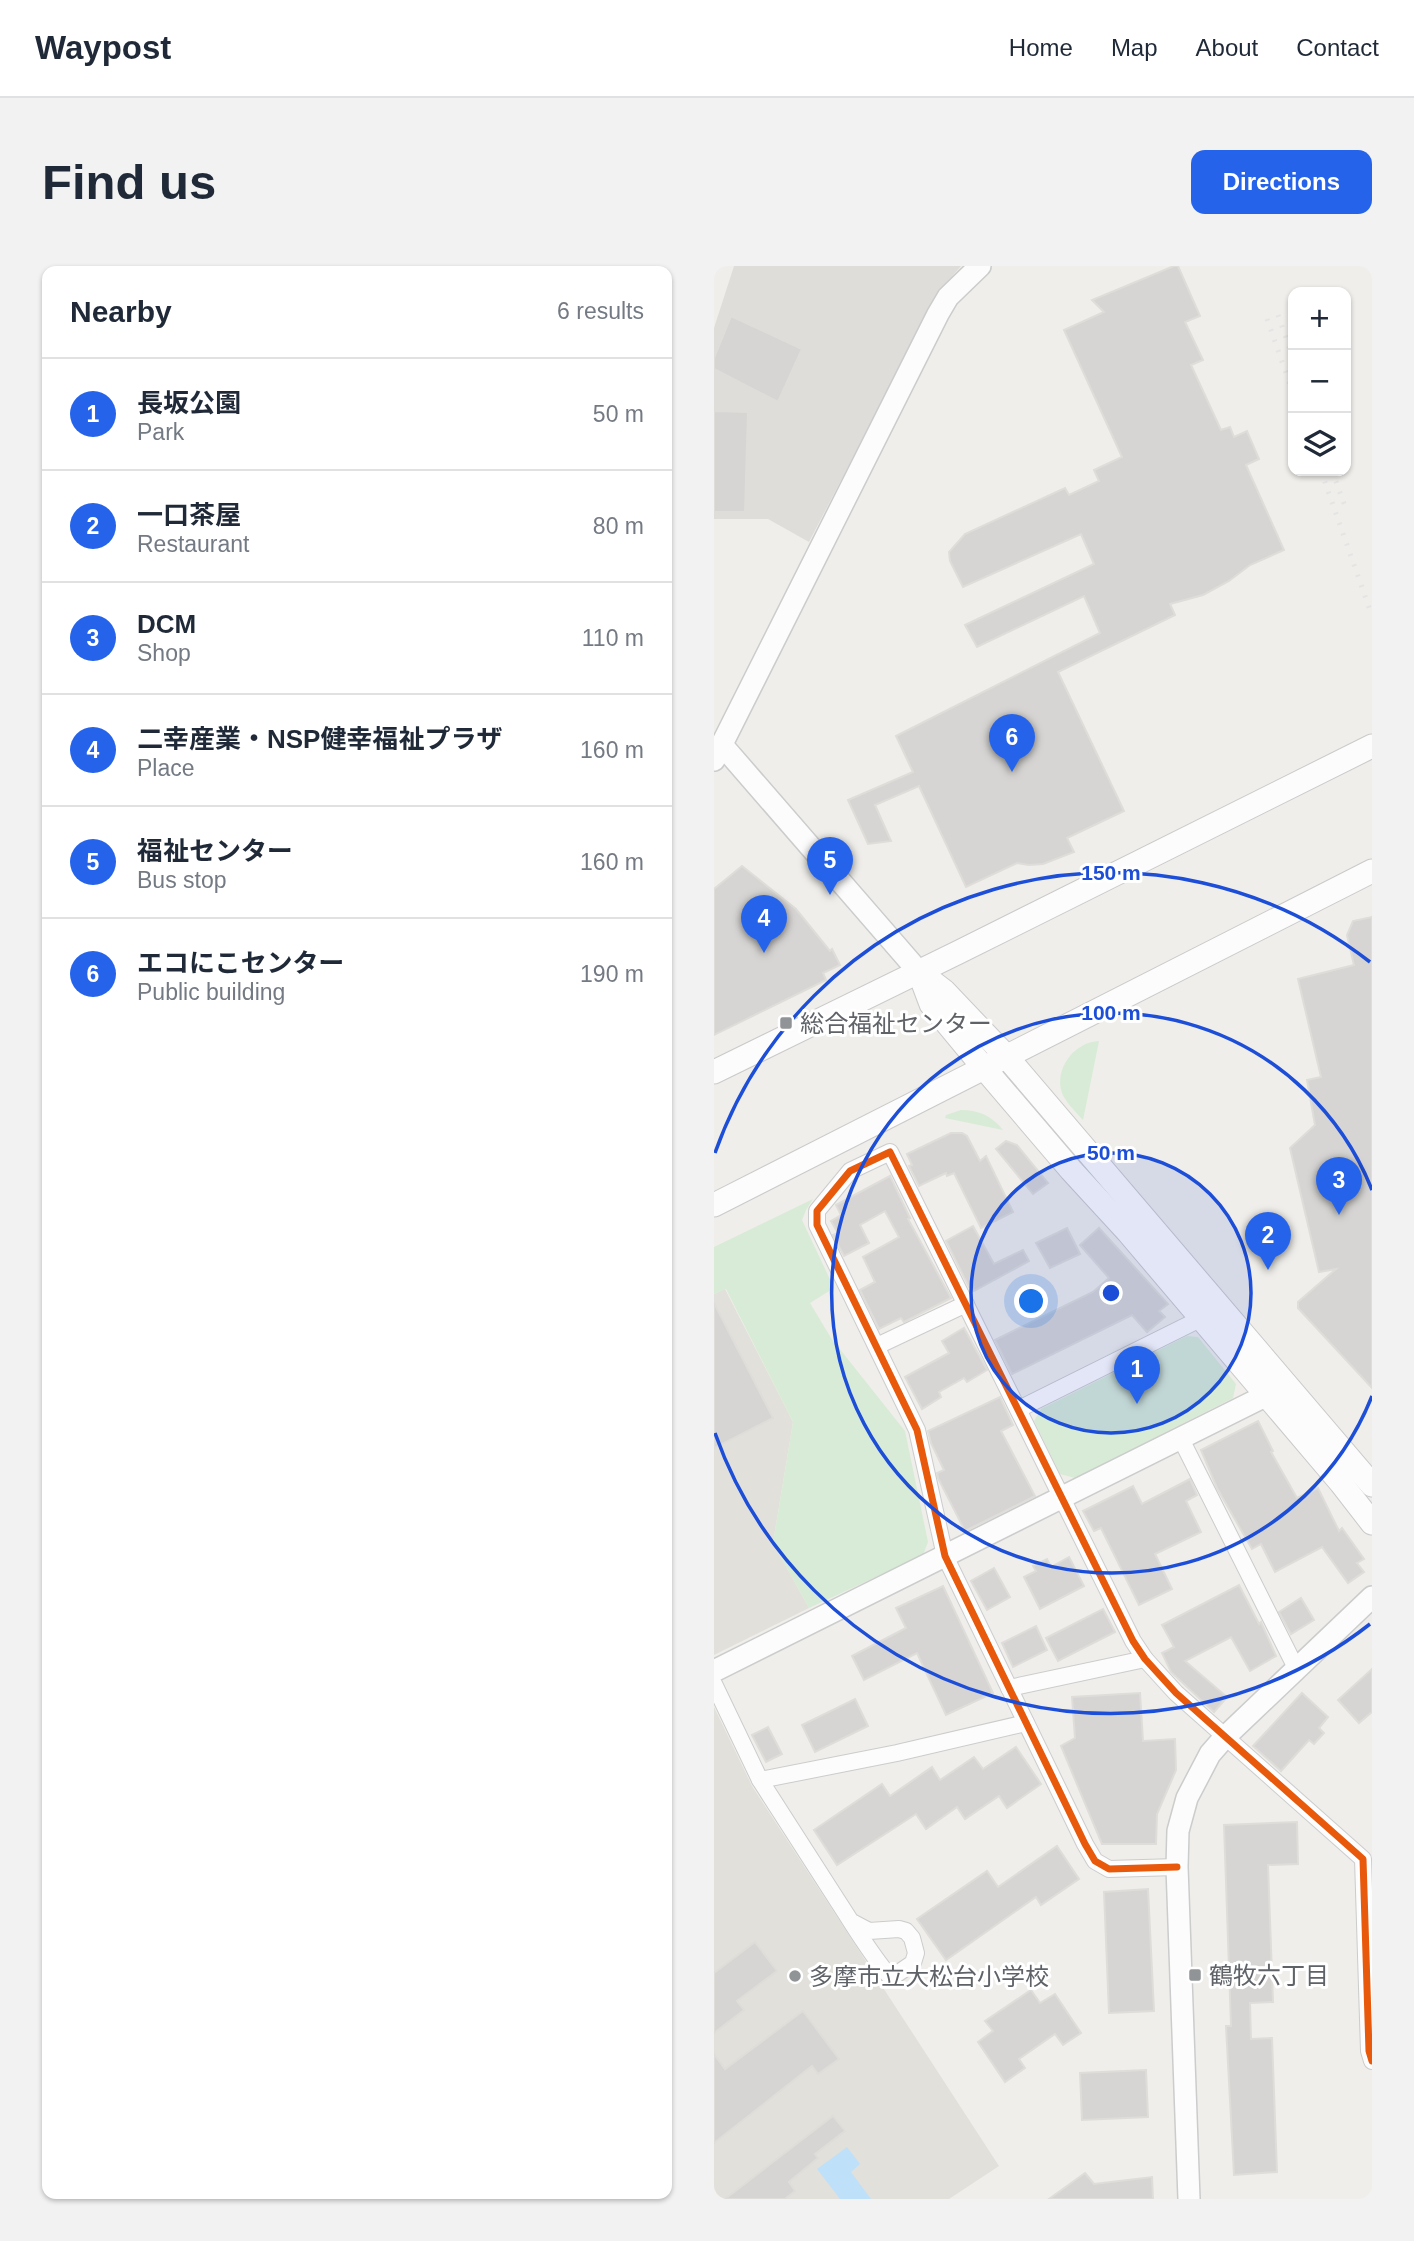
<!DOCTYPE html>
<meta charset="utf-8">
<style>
:root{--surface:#fff;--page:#f2f2f3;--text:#1f2937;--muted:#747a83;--line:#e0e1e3;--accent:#2563eb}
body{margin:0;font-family:Arial,"Noto Sans JP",sans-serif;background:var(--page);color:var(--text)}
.controls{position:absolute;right:21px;top:21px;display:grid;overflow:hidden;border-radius:14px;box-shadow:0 2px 5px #0004}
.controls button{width:63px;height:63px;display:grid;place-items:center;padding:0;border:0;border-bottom:2px solid var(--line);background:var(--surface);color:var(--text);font:35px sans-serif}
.you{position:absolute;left:318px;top:1036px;width:24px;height:24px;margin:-18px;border:5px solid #fff;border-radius:50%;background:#1a73e8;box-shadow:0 0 0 10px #1a73e833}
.badge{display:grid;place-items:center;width:46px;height:46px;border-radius:50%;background:var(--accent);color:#fff;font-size:23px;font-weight:700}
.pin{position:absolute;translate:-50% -58px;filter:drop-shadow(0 2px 4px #0008)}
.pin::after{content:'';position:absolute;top:37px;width:24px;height:21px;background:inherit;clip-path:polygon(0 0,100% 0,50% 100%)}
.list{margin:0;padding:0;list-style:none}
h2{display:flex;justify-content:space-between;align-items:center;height:91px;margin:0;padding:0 28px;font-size:30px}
h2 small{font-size:23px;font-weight:400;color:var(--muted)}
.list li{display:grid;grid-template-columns:46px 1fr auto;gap:21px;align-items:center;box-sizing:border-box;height:112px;padding:0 28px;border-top:2px solid var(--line)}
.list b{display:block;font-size:26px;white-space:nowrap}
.list p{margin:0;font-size:23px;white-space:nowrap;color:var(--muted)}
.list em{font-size:23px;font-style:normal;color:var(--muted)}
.icon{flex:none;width:38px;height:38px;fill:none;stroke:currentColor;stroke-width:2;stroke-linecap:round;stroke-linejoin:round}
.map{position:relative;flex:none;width:658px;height:1933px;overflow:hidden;border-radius:14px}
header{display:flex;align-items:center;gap:42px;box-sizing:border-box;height:98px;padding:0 35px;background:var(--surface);border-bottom:2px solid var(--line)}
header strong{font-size:33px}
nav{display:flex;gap:38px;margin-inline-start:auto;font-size:24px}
.intro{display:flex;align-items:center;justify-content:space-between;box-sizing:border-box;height:168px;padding:0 42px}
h1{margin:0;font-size:49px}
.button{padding:18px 32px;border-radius:14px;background:var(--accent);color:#fff;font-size:24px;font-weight:700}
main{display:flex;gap:42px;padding:0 42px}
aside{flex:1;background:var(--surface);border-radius:14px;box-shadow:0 2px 5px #0004}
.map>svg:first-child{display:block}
</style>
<header>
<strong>Waypost</strong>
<nav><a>Home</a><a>Map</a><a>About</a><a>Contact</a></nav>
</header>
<div class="intro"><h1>Find us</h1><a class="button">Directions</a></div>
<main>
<aside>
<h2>Nearby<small>6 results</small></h2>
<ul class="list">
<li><span class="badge">1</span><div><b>長坂公園</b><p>Park</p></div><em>50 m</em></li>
<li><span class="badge">2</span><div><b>一口茶屋</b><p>Restaurant</p></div><em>80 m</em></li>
<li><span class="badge">3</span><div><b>DCM</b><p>Shop</p></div><em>110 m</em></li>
<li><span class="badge">4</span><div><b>二幸産業・NSP健幸福祉プラザ</b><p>Place</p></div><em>160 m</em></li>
<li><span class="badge">5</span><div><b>福祉センター</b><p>Bus stop</p></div><em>160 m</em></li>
<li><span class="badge">6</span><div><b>エコにこセンター</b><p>Public building</p></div><em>190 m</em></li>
</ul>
</aside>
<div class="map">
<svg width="658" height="1933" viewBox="0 0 658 1933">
<rect width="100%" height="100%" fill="#efeeea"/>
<polygon fill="#dfddda" points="20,0 247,0 224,27 95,276 54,253 0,253 0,62"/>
<g fill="#e2e0da">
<polygon points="11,1023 79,1156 59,1277 95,1342 0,1389 0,1028"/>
<polygon points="0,1441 38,1520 285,1900 235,1933 0,1933"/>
</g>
<g fill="#d8ebd6">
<path d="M385,775L369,854C362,846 352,837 348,827C340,803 360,776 385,775Z"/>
<path d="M247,844C266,844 277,850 289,864L231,852L232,849Z"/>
<polygon points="99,933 92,944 88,954 120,1022 96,1037 117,1072 191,1165 214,1276 209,1289 95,1342 59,1277 79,1156 12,1023 0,1028 0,981"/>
<polygon points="473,1070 484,1071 522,1118 519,1132 361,1212 346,1208 320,1155 327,1143"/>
</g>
<polygon fill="#bfe0f9" points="133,1881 146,1898 137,1906 157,1933 126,1933 103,1903"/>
<g fill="#d6d5d3" stroke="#deddd9" stroke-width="2">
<polygon points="460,0 464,0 486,50 471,56 489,94 477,99 507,164 516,161 520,171 533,165 545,193 532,199 570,284 536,299 515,315 489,329 456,338 461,349 344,406 410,545 353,572 360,586 329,598 315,599 303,597 252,621 205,520 161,539 177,575 154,578 134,534 199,506 182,470 386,367 370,330 263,381 251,359 380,298 367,268 249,321 236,295 235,286 251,268 351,222 355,229 385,215 380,204 408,191 350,64 390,46 378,34"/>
<polygon points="17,50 88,83 64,136 0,103 0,92"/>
<polygon points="0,145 34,146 31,246 0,246"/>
<polygon points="28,600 82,643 116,685 118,683 126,699 109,707 112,714 0,769 0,623"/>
<polygon points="658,651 658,1122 584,1042 584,1036 622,1003 605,1006 576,882 601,859 593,814 607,811 584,713 640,699 633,669 639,655"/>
<polygon points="237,867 248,867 253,870 266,895 272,890 299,946 267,962 240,907 233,910 232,907 205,920 195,900 198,899 193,888"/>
<polygon points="292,875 303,879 334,917 319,928 282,883"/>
<polygon points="176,910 196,952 194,953 237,1032 190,1056 187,1052 165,1063 146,1024 161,1016 149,991 185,971 171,945 146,959 155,977 130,990 119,969 124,967 117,955 127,949 122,939"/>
<polygon points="259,960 280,998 309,984 315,995 260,1025 257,1020 255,1021 232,975"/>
<polygon points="353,962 366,988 336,1002 322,977"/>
<polygon points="385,962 454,1038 445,1045 451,1051 433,1066 418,1049 298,1108 281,1074 379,1026 395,1012 366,979"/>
<polygon points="0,1037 59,1152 0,1182"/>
<polygon points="250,1062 273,1104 253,1116 250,1112 225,1126 227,1131 208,1143 191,1111 235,1087 228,1075"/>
<polygon points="286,1131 299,1159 287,1165 321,1230 251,1265 224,1212 223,1207 230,1204 217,1177 214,1165"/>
<polygon points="544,1155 559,1185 557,1186 583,1232 604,1222 625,1265 628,1262 650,1293 643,1297 650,1306 634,1317 608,1281 561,1306 547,1278 538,1283 503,1222 487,1184"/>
<polygon points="476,1213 483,1229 472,1235 487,1266 441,1288 458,1323 425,1339 387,1262 380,1265 369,1245 419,1220 428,1238"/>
<polygon points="355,1291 370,1320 326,1343 310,1311 322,1305 319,1300 333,1293 337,1301"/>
<polygon points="280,1302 296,1331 273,1344 257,1315"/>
<polygon points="525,1319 545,1358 547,1356 562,1390 536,1405 517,1371 471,1395 513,1431 500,1446 457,1406 448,1387 460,1381 448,1359"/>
<polygon points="229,1320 279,1427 232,1449 203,1387 150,1414 138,1390 192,1362 182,1342"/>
<polygon points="587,1332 600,1354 577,1368 565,1346"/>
<polygon points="389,1343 401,1366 344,1395 332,1372"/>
<polygon points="322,1360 333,1384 299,1401 288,1377"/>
<polygon points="658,1403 658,1446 645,1457 624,1434"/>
<polygon points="426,1427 429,1475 461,1473 462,1504 443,1548 442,1578 388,1578 347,1480 361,1472 358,1431"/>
<polygon points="588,1427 614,1451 605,1462 610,1467 600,1478 595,1474 567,1505 539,1480"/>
<polygon points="141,1433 154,1460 101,1486 88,1459"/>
<polygon points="54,1461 68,1488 52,1496 38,1469"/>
<polygon points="302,1481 327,1518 293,1542 285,1530 251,1553 243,1541 212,1563 202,1548 123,1599 100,1564 168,1518 176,1530 218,1501 226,1514 260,1491 269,1503"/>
<polygon points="583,1556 584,1598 554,1599 559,1736 536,1737 537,1773 558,1772 563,1906 520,1909 512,1760 517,1760 510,1559"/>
<polygon points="343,1580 365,1613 327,1639 322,1631 232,1694 203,1653 273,1605 284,1621"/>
<polygon points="434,1623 440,1745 395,1747 390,1626"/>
<polygon points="41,1676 63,1705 23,1735 30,1744 0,1767 0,1707"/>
<polygon points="317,1724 326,1737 341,1728 367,1767 349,1779 341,1768 305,1793 311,1802 291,1816 264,1776 279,1765 271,1755"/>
<polygon points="89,1745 125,1793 104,1808 98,1800 0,1877 0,1788 11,1803"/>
<polygon points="432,1804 434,1851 368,1854 366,1807"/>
<polygon points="119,1850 131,1865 101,1888 104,1892 75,1916 81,1925 71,1933 11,1933"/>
<polygon points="371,1907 380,1918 438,1911 439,1933 335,1933"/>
</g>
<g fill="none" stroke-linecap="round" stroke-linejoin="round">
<g stroke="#cbcccc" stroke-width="18">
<g id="minor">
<polyline points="163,1080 252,1038"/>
<polyline points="305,1143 488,1052"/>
<polyline points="467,1173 582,1402"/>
<path d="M0,1418L46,1514L125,1637C142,1663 157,1689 177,1712L199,1697L202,1687L198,1672L192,1665L185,1663L155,1665L138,1656"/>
<polyline points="295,1422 431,1393"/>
<polyline points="46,1514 183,1487 312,1457"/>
<polyline points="463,1601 395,1603 381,1595 371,1578 231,1290 203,1164 103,959 103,945 136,905 176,886 419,1375 431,1393 462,1427 649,1593 655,1785 658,1795"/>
</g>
</g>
<g stroke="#cbcccc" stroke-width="24">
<g id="tertiary">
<polyline points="8,479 205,706"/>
<polyline points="0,494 224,48 234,31 266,0"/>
<polyline points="0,1405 553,1129"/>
<polyline points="475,1933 463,1601 464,1565 473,1532 496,1488 510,1472 658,1331"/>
</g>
</g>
<g stroke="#cacacb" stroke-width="25">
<g id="secondary">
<polyline points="205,706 217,738 270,802 357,904 414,966 627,1217 658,1257"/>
<polyline points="205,706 230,725 292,790 658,1219"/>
<polyline points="0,806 245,686 658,480"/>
<polyline points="0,939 658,605"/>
</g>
</g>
<use href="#minor" stroke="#fdfcfc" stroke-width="16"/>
<use href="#tertiary" stroke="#fdfcfc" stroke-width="21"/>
<use href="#secondary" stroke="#fdfcfc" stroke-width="23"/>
<g stroke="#e4e4e4" stroke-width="5" stroke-dasharray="2 9" stroke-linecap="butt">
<polyline points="564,49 579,92"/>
<polyline points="553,53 579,127"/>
<polyline points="607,205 658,350"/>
<polyline points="618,205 632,243"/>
</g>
<g stroke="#fff" stroke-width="11">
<polyline id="cycleway" points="463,1601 395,1603 381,1595 371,1578 231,1290 203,1164 103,959 103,945 136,905 176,886 419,1375 431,1393 462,1427 649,1593 655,1785 658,1795"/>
</g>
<use href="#cycleway" stroke="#e8590c" stroke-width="7"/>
</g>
<circle cx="397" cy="1027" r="140" fill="#1d4ed8" fill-opacity=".12"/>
<g fill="none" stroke="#1d4ed8" stroke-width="3.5">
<circle cx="397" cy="1027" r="140"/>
<path d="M658 1130A280 280 0 1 1 658 924"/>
<path d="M656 1358A420 420 0 0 1 1 1167M1 887A420 420 0 0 1 656 696"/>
</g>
<g fill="#919496" stroke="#fff" stroke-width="2.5">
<rect x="65" y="750" width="14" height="14" rx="3.5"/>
<rect x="474" y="1702" width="14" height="14" rx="3.5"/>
<circle cx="81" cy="1710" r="7"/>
</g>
<g text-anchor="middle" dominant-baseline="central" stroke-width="6" stroke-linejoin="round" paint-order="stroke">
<g font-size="24" fill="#5f6368" stroke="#fff" text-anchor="start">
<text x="86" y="757">総合福祉センター</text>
<text x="495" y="1709">鶴牧六丁目</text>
<text x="95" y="1710">多摩市立大松台小学校</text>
</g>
</g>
<circle cx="397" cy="1027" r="10" fill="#1d4ed8" stroke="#fff" stroke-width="3.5"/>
<g font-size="21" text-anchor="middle" font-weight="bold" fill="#1d4ed8" stroke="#fff" stroke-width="6" stroke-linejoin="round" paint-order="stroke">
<text x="397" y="614">150 m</text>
<text x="397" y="754">100 m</text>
<text x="397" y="894">50 m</text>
</g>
</svg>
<div class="controls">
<button>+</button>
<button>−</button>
<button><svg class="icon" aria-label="layers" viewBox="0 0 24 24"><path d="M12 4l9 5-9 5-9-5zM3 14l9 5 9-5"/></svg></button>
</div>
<div class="you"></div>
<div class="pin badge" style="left:423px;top:1138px">1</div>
<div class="pin badge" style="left:554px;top:1004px">2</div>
<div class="pin badge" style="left:625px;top:949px">3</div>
<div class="pin badge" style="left:50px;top:687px">4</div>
<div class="pin badge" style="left:116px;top:629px">5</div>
<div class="pin badge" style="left:298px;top:506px">6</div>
</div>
</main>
